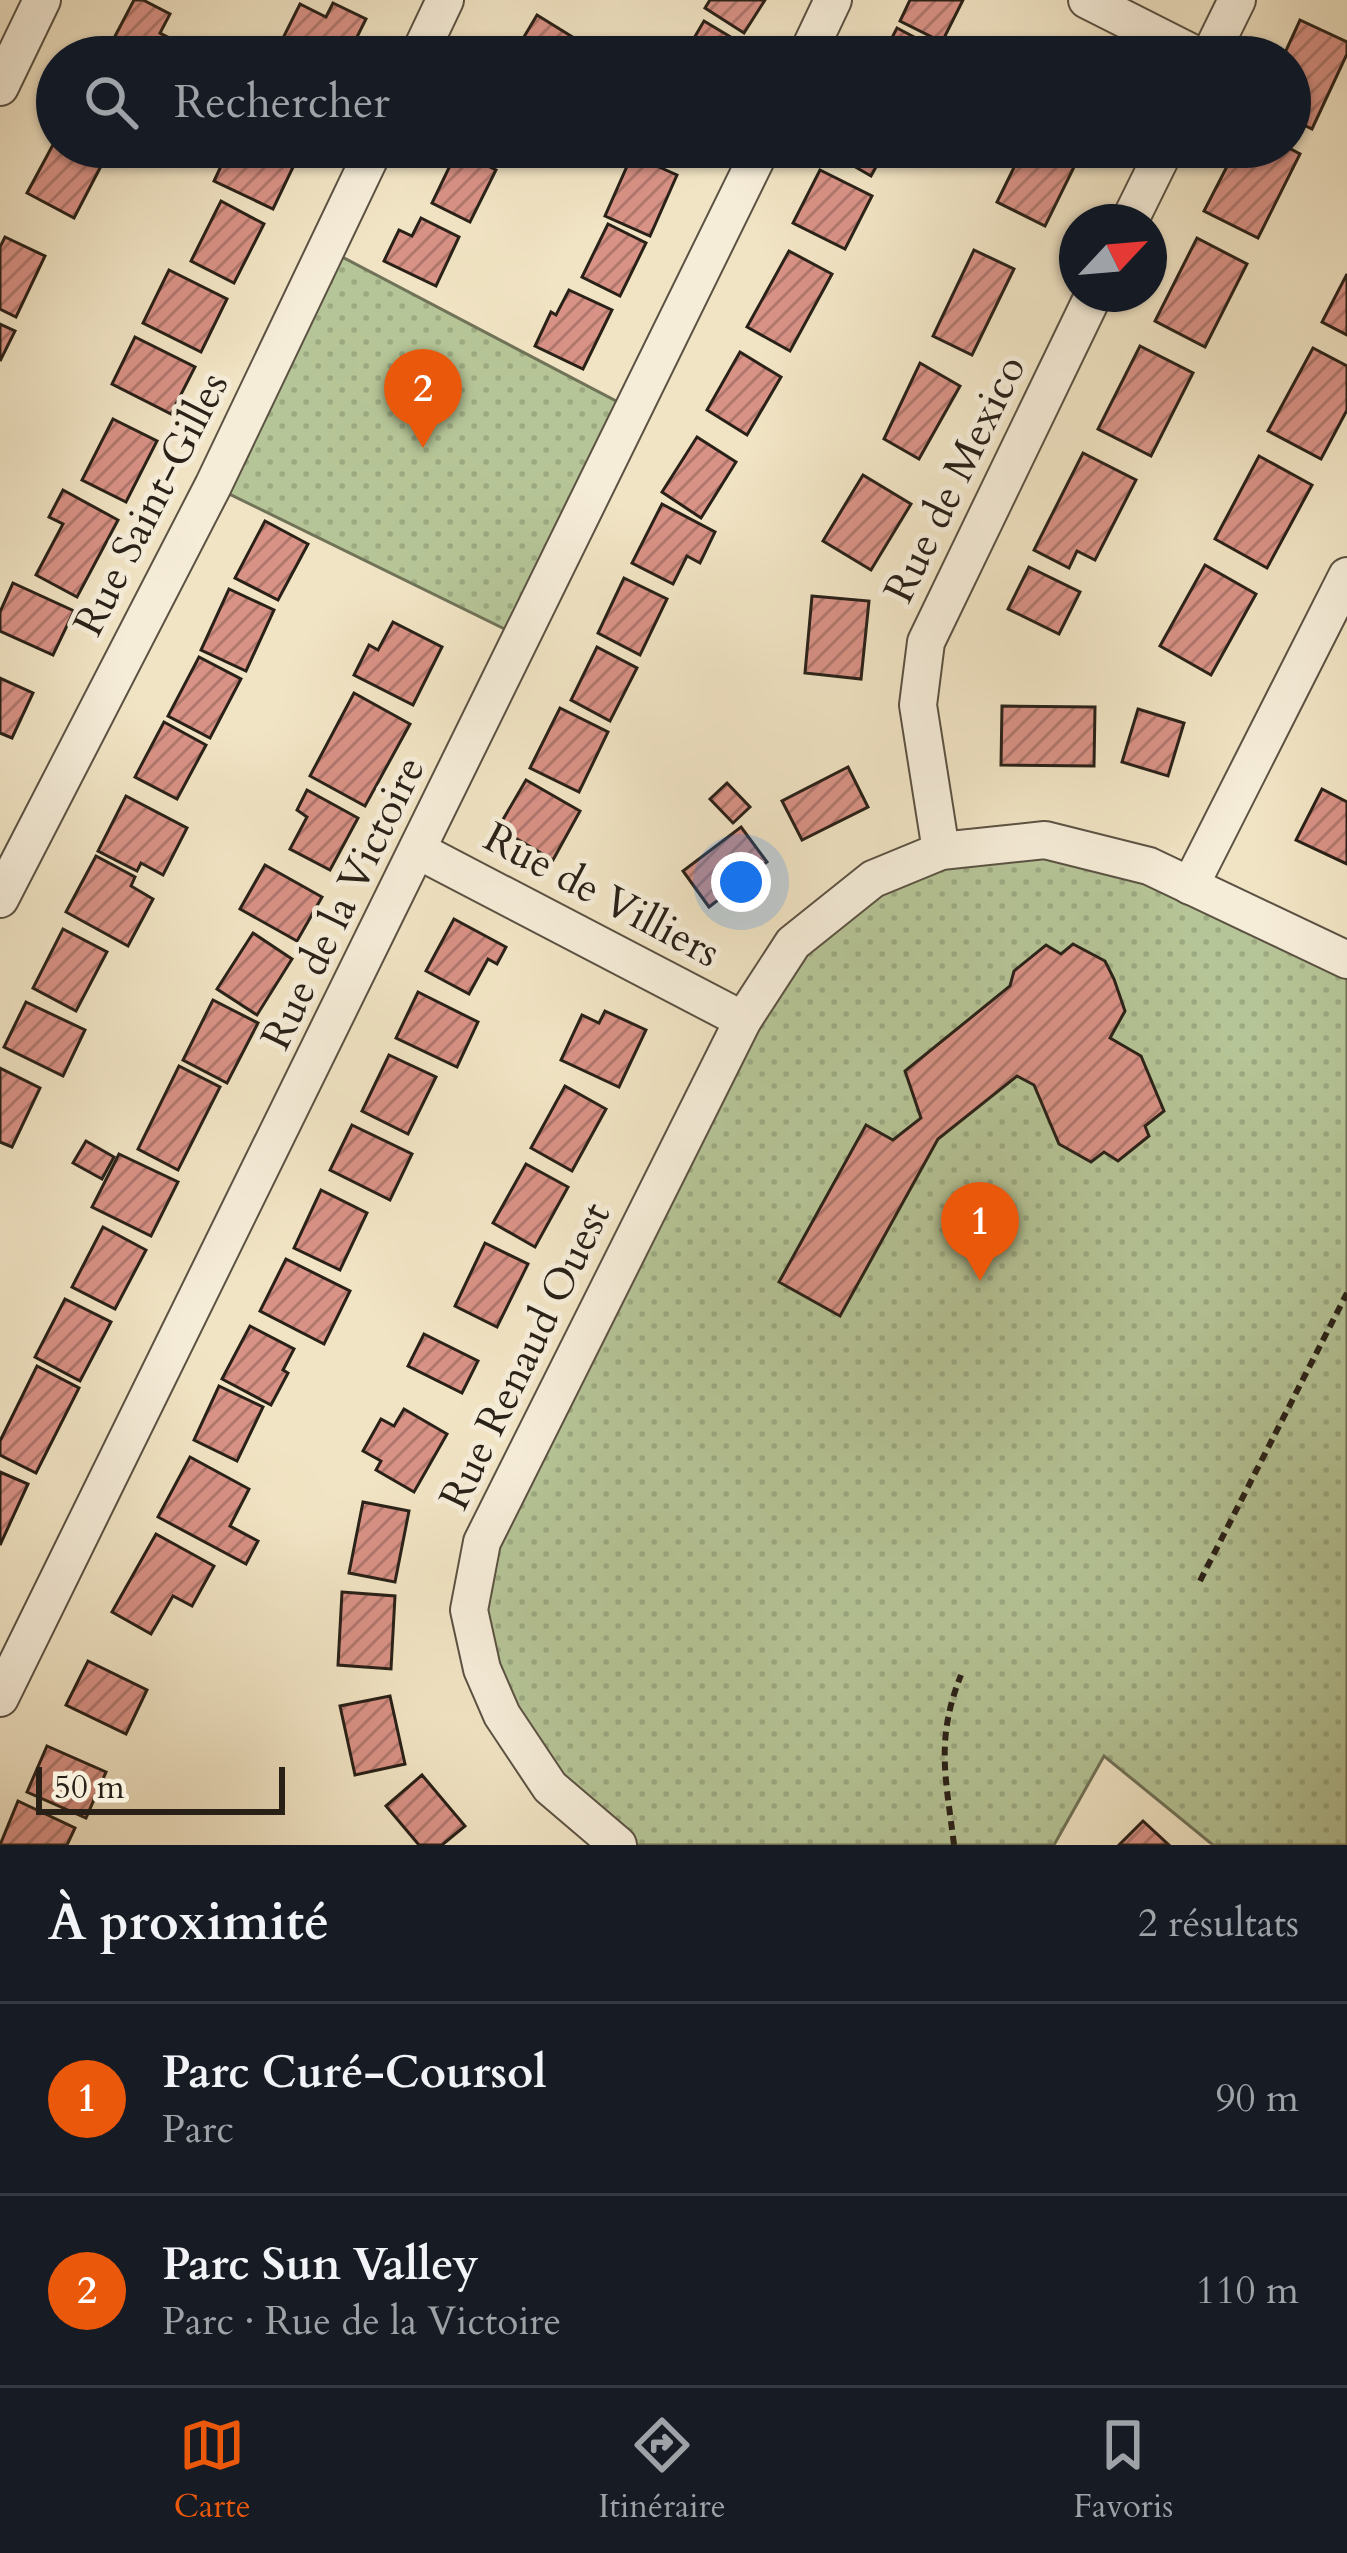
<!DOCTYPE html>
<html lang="fr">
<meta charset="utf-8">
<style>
:root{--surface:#171b24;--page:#20242c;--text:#f1f3f6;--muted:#9ea1a6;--line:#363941;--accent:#ea580c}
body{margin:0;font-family:Cardo,serif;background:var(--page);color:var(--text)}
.compass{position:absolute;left:1059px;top:204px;width:108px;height:108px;border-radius:50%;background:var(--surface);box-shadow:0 3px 9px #0004;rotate:64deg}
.scale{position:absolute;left:36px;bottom:30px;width:249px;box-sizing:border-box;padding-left:12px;border:6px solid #292118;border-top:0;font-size:33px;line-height:42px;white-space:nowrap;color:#292118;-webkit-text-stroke:9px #f6edd9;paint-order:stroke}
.you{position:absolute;left:741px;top:882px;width:42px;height:42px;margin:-30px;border:9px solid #fff;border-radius:50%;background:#1a73e8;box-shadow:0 0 0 18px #1a73e833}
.badge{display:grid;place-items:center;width:78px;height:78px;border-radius:50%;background:var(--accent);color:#fff;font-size:39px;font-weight:700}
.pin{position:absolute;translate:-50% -99px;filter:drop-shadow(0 3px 6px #0008)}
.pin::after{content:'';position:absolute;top:63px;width:42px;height:36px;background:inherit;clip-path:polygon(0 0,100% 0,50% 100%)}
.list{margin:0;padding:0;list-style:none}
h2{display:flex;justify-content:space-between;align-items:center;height:156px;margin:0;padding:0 48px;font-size:51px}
h2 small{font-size:39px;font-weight:400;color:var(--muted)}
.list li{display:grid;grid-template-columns:78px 1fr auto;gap:36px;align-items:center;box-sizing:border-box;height:192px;padding:0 48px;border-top:3px solid var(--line)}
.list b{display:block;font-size:45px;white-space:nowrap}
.list p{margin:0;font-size:39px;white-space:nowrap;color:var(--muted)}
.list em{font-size:39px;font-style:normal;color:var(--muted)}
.icon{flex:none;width:66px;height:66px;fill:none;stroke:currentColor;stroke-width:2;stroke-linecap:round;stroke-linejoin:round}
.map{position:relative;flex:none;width:1347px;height:1845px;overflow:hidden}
.search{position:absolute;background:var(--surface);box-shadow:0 3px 9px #0004;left:36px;right:36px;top:36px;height:132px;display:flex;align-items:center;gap:30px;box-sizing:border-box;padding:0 42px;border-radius:66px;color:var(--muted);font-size:45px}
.sheet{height:540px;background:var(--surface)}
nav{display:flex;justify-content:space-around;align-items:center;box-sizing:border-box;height:168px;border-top:3px solid var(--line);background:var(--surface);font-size:33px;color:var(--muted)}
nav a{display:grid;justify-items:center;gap:6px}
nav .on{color:var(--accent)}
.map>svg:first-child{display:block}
</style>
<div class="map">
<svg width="1347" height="1845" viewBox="0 0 1347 1845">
<defs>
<pattern id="park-dots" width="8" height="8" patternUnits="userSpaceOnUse" patternTransform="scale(3)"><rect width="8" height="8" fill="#b6c597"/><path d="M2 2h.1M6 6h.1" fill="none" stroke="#9ca981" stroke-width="1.8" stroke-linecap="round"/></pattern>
<pattern id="building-hatch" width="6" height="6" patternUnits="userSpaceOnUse" patternTransform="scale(3)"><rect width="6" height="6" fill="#d99286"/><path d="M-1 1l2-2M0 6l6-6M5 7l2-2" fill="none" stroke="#b0776d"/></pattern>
</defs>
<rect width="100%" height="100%" fill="#f1e4c4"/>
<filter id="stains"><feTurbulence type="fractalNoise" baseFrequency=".00167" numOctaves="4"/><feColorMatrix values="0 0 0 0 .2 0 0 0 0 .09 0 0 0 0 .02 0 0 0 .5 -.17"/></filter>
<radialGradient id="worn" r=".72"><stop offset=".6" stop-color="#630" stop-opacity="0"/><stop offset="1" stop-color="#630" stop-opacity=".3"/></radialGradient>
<g fill="url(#park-dots)" stroke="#707358" stroke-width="3">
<polygon points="327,249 635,411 523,638 213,486"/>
<polygon points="1045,840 1347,961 1347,1845 1213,1845 1104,1756 1054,1845 618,1845 550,1787 482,1669 482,1542 743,1020 872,879"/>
</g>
<g fill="url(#building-hatch)" stroke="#292118" stroke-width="3">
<polygon points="134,0 143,0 170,14 160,33 179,43 172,57 140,57 112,42"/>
<polygon points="710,0 765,0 744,33 705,8"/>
<polygon points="910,0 963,0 942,42 900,21"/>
<polygon points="333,3 366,19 347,57 311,57 281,42 300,4 326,17"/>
<polygon points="537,15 579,41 569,57 512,57"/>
<polygon points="1300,20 1347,42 1347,54 1312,129 1290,118 1290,57 1283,57"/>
<polygon points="704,21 744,45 737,57 683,57"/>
<polygon points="897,28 935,48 930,57 882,57"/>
<polygon points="55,141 57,147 66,147 101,166 74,218 27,193"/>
<polygon points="230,147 262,147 295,163 273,209 214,181"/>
<polygon points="660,147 696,147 689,161"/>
<polygon points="837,147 887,147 871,176 833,154"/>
<polygon points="1024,147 1060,147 1079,157 1045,226 997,202"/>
<polygon points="1237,147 1287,147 1300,154 1258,238 1204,211"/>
<polygon points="457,151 496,170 470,222 432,203"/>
<polygon points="632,155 677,175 650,236 605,216"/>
<polygon points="820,170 872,196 845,249 793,223"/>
<polygon points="221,201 264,224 234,283 191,261"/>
<polygon points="421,218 459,237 436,286 384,261 399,230 412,236"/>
<polygon points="608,224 646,243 620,296 582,277"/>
<polygon points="5,237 45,256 16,317 0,309 0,247"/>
<polygon points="1197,238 1247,264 1205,347 1155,321"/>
<polygon points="974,250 1014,269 972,355 933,336"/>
<polygon points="789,251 832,274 790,351 747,327"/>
<polygon points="169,270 227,299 201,352 143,323"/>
<polygon points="1347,274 1347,335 1322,322"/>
<polygon points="569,290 612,310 583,369 535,346 551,312 556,315"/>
<polygon points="0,324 15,331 0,361"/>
<polygon points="135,337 195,367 171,414 112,384"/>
<polygon points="1140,346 1193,373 1151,456 1098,429"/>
<polygon points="1313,348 1347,366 1347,410 1321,459 1268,431"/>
<polygon points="740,352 781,377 747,435 707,410"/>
<polygon points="920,363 960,386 919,459 884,439"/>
<polygon points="113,419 157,441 126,502 82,480"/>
<polygon points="697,437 736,462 701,518 662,492"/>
<polygon points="1083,453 1136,480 1095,560 1077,551 1069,568 1034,550"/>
<polygon points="1259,456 1312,485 1267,568 1215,539"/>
<polygon points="863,475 911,504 871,570 823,541"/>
<polygon points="63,490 118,520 77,597 36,575 63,524 49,517"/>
<polygon points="662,504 715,532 700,563 687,556 673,584 632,563"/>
<polygon points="265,521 308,544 278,600 235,578"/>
<polygon points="1205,565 1256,594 1211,675 1160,646"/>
<polygon points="1029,567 1080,592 1059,634 1008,609"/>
<polygon points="624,578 667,599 640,655 598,633"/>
<polygon points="13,583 74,611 53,655 0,631 0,612"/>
<polygon points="229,589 274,610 246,671 201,650"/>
<polygon points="812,596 869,601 861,679 805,673"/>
<polygon points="393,622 442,647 413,705 354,675 369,645 378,650"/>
<polygon points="597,647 637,668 610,721 571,700"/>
<polygon points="199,657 241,679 210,738 168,716"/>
<polygon points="0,678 33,693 12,738 0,733"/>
<polygon points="354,693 410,724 365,806 310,776"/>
<polygon points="1002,706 1095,707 1094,766 1001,765"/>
<polygon points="560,708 608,732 579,792 530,768"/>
<polygon points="1138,709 1184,723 1168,776 1122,762"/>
<polygon points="164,722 206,745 177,799 135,777"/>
<polygon points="848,767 868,807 802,840 782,801"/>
<polygon points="526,780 580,811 553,860 498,828"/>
<polygon points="727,783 750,807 733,823 710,799"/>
<polygon points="1322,789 1347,802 1347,864 1296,840"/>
<polygon points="307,790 358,818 330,870 290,849 307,817 297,810"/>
<polygon points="126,796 187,828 163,875 141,863 137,871 98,851"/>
<polygon points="741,827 767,862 709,907 683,871"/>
<polygon points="96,856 135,877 131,886 153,899 128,946 66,912"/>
<polygon points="265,865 322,897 297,941 240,909"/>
<polygon points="454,919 506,947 497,964 488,959 469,994 426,971"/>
<polygon points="63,929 107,952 76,1011 33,988"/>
<polygon points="253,933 292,959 257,1015 217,989"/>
<polygon points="1073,944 1105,961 1114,979 1125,1011 1110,1038 1141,1056 1164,1111 1145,1126 1149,1136 1118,1161 1104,1152 1091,1162 1059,1144 1034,1085 1017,1076 938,1139 840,1316 779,1282 866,1125 893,1140 921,1118 905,1071 1010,986 1014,971 1046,945 1061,954"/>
<polygon points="418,992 478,1022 457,1067 396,1038"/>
<polygon points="213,1000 258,1023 227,1083 183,1060"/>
<polygon points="26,1002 85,1030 63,1076 4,1047"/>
<polygon points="605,1011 646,1030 619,1087 561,1060 582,1015 599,1023"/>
<polygon points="389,1055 436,1077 408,1134 362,1111"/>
<polygon points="179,1066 220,1087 178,1170 138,1149"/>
<polygon points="0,1068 40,1088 12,1147 0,1142"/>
<polygon points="565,1086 606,1109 572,1171 531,1148"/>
<polygon points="352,1125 412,1154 390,1200 330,1170"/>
<polygon points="86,1141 114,1157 102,1179 73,1163"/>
<polygon points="119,1154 178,1182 151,1236 92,1207"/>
<polygon points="526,1164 568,1187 535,1247 493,1223"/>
<polygon points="321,1190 367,1213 340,1270 294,1248"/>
<polygon points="103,1227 146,1250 115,1309 72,1287"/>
<polygon points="485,1243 528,1264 497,1327 455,1306"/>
<polygon points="286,1259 350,1291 324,1344 260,1311"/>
<polygon points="65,1299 111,1322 80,1381 35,1357"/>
<polygon points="250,1326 294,1349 283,1370 288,1373 271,1405 222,1379"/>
<polygon points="424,1334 478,1361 462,1393 408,1366"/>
<polygon points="37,1366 79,1388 36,1473 0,1455 0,1441"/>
<polygon points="219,1386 263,1407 237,1461 194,1440"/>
<polygon points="404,1409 447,1434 414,1492 376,1470 381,1461 363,1451 381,1419 394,1426"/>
<polygon points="190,1457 249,1489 230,1526 258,1541 246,1564 158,1517"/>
<polygon points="0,1472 28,1484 0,1545"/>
<polygon points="363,1502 409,1511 395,1582 349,1573"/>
<polygon points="156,1534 214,1566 192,1606 173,1596 151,1634 112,1612"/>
<polygon points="342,1592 395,1596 391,1669 338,1665"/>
<polygon points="88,1661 147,1690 126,1734 66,1705"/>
<polygon points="390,1696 405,1764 355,1775 340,1706"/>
<polygon points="47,1746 106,1772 86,1818 27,1792"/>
<polygon points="422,1775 465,1826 442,1845 419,1845 386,1806"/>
<polygon points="18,1801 75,1828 67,1845 0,1845"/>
<polygon points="1143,1821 1169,1845 1119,1845"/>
</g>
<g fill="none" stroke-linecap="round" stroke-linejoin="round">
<g stroke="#5b5243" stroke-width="40">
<g id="minor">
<polyline points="1087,0 1200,57"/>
<polyline points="418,57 445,0"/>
<polyline points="806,57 833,0"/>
<polyline points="1209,57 1237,0"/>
<polyline points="0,87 42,0"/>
<polyline points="1129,222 1166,147"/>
<polyline points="419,851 743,1020"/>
<polyline points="941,851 918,705 926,642 1094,294"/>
<polyline points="1190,886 1347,576"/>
<polyline points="0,899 213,486 375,147"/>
<polyline points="0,1698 762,147"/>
<polyline points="618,1845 550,1787 502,1715 482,1669 469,1610 482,1542 743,1020 793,943 873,879 941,851 1045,840 1149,866 1347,960"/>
</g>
</g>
<g stroke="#292118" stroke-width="6" stroke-dasharray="9 6" stroke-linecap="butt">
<polyline points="1200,1581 1347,1293"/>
<path d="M954,1845C946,1778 935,1740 961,1675"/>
</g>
<use href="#minor" stroke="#f6edd9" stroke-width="36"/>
</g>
<g text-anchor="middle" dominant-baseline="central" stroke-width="10" stroke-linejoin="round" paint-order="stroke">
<g font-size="42" fill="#292118" stroke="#f6edd9">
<text transform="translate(955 479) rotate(-64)">Rue de Mexico</text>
<text transform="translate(151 504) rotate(-63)">Rue Saint-Gilles</text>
<text transform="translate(602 895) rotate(28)">Rue de Villiers</text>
<text transform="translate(343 903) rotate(-64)">Rue de la Victoire</text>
<text transform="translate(525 1356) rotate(-64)">Rue Renaud Ouest</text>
</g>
</g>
<rect width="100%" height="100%" filter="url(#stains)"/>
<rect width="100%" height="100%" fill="url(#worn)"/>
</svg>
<svg class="compass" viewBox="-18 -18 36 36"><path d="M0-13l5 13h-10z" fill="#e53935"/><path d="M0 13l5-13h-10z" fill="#9ea1a6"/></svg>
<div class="scale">50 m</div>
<div class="you"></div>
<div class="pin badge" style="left:980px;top:1281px">1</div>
<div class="pin badge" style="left:423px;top:448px">2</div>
<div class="search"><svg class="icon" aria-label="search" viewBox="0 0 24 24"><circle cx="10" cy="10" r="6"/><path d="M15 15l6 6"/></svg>Rechercher</div>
</div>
<section class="sheet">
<h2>À proximité<small>2 résultats</small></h2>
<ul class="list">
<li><span class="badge">1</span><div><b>Parc Curé-Coursol</b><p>Parc</p></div><em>90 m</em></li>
<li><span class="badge">2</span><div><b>Parc Sun Valley</b><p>Parc · Rue de la Victoire</p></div><em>110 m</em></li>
</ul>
</section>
<nav>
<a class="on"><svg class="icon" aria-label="map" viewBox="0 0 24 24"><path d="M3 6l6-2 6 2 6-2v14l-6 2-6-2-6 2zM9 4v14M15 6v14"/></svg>Carte</a>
<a><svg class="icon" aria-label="directions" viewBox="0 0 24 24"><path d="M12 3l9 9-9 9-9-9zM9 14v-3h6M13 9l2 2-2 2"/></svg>Itinéraire</a>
<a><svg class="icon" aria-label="saved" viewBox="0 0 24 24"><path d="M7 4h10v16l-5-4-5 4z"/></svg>Favoris</a>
</nav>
